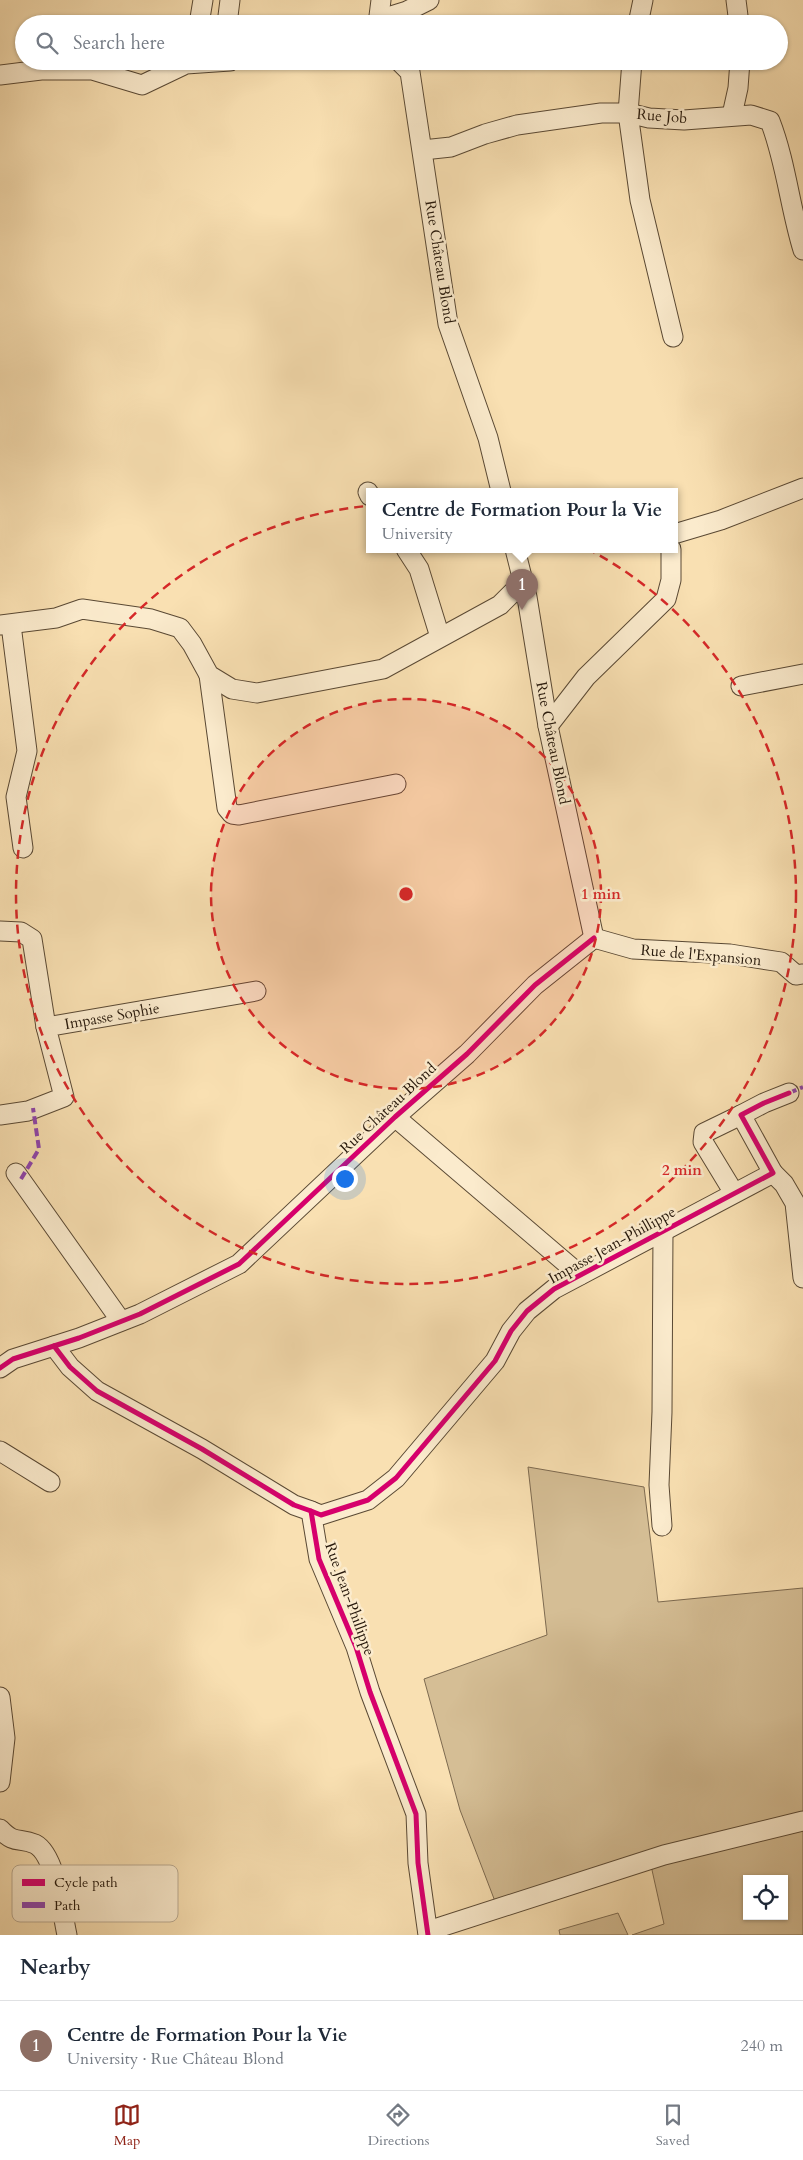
<!DOCTYPE html>
<meta charset="utf-8">
<style>
:root{--surface:#fff;--page:#f6f6f7;--text:#1f2937;--muted:#747a83;--line:#e0e1e3;--accent:#8f2418}
body{margin:0;font-family:Cardo,serif;background:var(--page);color:var(--text)}
.controls{position:absolute;right:15px;bottom:15px;display:grid;overflow:hidden;border-radius:0px;box-shadow:0 1px 4px #0004}
.controls button{width:45px;height:45px;display:grid;place-items:center;padding:0;border:0;border-bottom:1px solid var(--line);background:var(--surface);color:var(--text);font:25px sans-serif}
.you{position:absolute;left:344px;top:1178px;width:18px;height:18px;margin:-12px;border:4px solid #fff;border-radius:50%;background:#1a73e8;box-shadow:0 0 0 8px #1a73e833}
.badge{display:grid;place-items:center;width:32px;height:32px;border-radius:50%;background:var(--accent);color:#fff;font-size:16px;font-weight:700}
.pin{position:absolute;translate:-50% -41px;filter:drop-shadow(0 1px 2px #0008)}
.pin::after{content:'';position:absolute;top:26px;width:18px;height:15px;background:inherit;clip-path:polygon(0 0,100% 0,50% 100%)}
.popup{position:absolute;left:366px;top:488px;width:312px;height:65px;box-sizing:border-box;display:grid;place-content:center;border-radius:0px;background:var(--surface);filter:drop-shadow(0 1px 4px #0005);font-size:16px;white-space:nowrap;color:var(--muted)}
.popup b{font-size:19px;color:var(--text)}
.popup::after{content:'';position:absolute;left:50%;top:100%;margin-left:-10px;border:10px solid transparent;border-top-color:var(--surface)}
.list{margin:0;padding:0;list-style:none}
h2{display:flex;justify-content:space-between;align-items:center;height:65px;margin:0;padding:0 20px;font-size:21px}
h2 small{font-size:16px;font-weight:400;color:var(--muted)}
.list li{display:grid;grid-template-columns:32px 1fr auto;gap:15px;align-items:center;box-sizing:border-box;height:90px;padding:0 20px;border-top:1px solid var(--line)}
.list b{display:block;font-size:19px;white-space:nowrap}
.list p{margin:0;font-size:16px;white-space:nowrap;color:var(--muted)}
.list em{font-size:16px;font-style:normal;color:var(--muted)}
.icon{flex:none;width:28px;height:28px;fill:none;stroke:currentColor;stroke-width:2;stroke-linecap:round;stroke-linejoin:round}
.map{position:relative;flex:none;width:803px;height:1935px;overflow:hidden}
.search{position:absolute;background:var(--surface);box-shadow:0 1px 4px #0004;left:15px;right:15px;top:15px;height:55px;display:flex;align-items:center;gap:12px;box-sizing:border-box;padding:0 18px;border-radius:28px;color:var(--muted);font-size:19px}
.sheet{height:155px;background:var(--surface)}
nav{display:flex;justify-content:space-around;align-items:center;box-sizing:border-box;height:70px;border-top:1px solid var(--line);background:var(--surface);font-size:14px;color:var(--muted)}
nav a{display:grid;justify-items:center;gap:2px}
nav .on{color:var(--accent)}
.map>svg:first-child{display:block}
</style>
<div class="map">
<svg width="803" height="1935" viewBox="0 0 803 1935">
<rect width="100%" height="100%" fill="#f9e0b2"/>
<filter id="stains"><feTurbulence type="fractalNoise" baseFrequency=".004" numOctaves="4"/><feColorMatrix values="0 0 0 0 .2 0 0 0 0 .09 0 0 0 0 .02 0 0 0 .5 -.17"/></filter>
<radialGradient id="worn" r=".72"><stop offset=".6" stop-color="#630" stop-opacity="0"/><stop offset="1" stop-color="#630" stop-opacity=".3"/></radialGradient>
<g fill="#d5be95" stroke="#7d6a50" fill-rule="evenodd">
<path d="M528,1467L644,1487L658,1602L803,1588V1935H632L664,1924L650,1861L501,1917L460,1810L424,1679L547,1635ZM747,1879H784V1916H747Z"/>
<polygon points="618,1913 628,1935 560,1935 559,1930"/>
</g>
<g fill="none" stroke-linecap="round" stroke-linejoin="round">
<g stroke="#5a4934" stroke-width="21">
<g id="minor">
<polyline points="736,0 739,24"/>
<polyline points="378,20 407,11 429,0"/>
<polyline points="199,24 203,0"/>
<polyline points="227,24 230,0"/>
<polyline points="378,24 381,0"/>
<polyline points="638,24 643,0"/>
<polyline points="399,61 410,72 448,324 488,438 501,491"/>
<polyline points="632,61 628,113 640,200 673,337"/>
<polyline points="0,75 41,70 92,70 142,85 186,64 230,61"/>
<polyline points="732,115 738,88 740,61"/>
<path d="M423,150L451,147L485,134L517,125L601,113H628L649,118L684,120L751,115L770,121C786,162 790,208 803,250"/>
<polyline points="368,492 370,496"/>
<polyline points="674,534 721,520 803,488"/>
<polyline points="406,549 419,569 440,637"/>
<polyline points="515,549 527,597 548,726 594,938"/>
<polyline points="0,625 56,618 82,609 151,619 180,628 192,644 209,675 232,689 257,693 383,669 500,605 523,582"/>
<polyline points="11,625 27,751 16,797 23,848"/>
<polyline points="209,675 227,808 232,814 239,815 396,784"/>
<polyline points="741,686 803,674"/>
<polyline points="548,726 586,677 666,599 671,580 671,549"/>
<polyline points="0,931 21,932 32,939 46,1027"/>
<polyline points="594,938 633,949 730,954 781,962 796,975 803,974"/>
<polyline points="0,1115 28,1111 64,1097 46,1027 256,991"/>
<polyline points="395,1117 580,1275"/>
<polyline points="16,1173 121,1321"/>
<polyline points="773,1173 784,1184 795,1203 803,1278"/>
<polyline points="734,1193 703,1142 704,1133 741,1115"/>
<polyline points="54,1346 70,1367 97,1391 202,1449 294,1505 311,1511 319,1559 356,1647 370,1692 416,1814 418,1863 428,1935"/>
<polyline points="0,1368 13,1359 79,1338 140,1314 239,1264 395,1117 467,1054 535,985 594,938"/>
<polyline points="0,1451 50,1482"/>
<polyline points="311,1511 321,1515 368,1500 396,1478 495,1361 511,1331 527,1311 554,1289 773,1173 741,1115 764,1103 789,1093"/>
<polyline points="662,1526 659,1485 662,1412 663,1231"/>
<polyline points="0,1697 5,1738 0,1782"/>
<path d="M0,1829C15,1845 19,1837 35,1844C56,1855 62,1913 67,1935"/>
<polyline points="428,1931 664,1855 803,1821"/>
</g>
</g>
<use href="#minor" stroke="#fbebcd" stroke-width="19"/>
<g stroke="#8e44ad" stroke-width="4" stroke-dasharray="8 4" stroke-linecap="butt">
<polyline points="789,1093 803,1087"/>
<polyline points="21,1179 39,1149 33,1108"/>
</g>
<g stroke="#fbebcd" stroke-width="8">
<g id="cycleway">
<polyline points="54,1346 70,1367 97,1391 202,1449 294,1505 311,1511 319,1559 356,1647 370,1692 416,1814 418,1863 428,1935"/>
<polyline points="0,1368 13,1359 79,1338 140,1314 239,1264 395,1117 467,1054 535,985 594,938"/>
<polyline points="311,1511 321,1515 368,1500 396,1478 495,1361 511,1331 527,1311 554,1289 773,1173 741,1115 764,1103 789,1093"/>
</g>
</g>
<use href="#cycleway" stroke="#d6006c" stroke-width="5"/>
</g>
<circle cx="406" cy="894" r="195" fill="#d62828" fill-opacity=".12"/>
<g fill="none" stroke="#d62828" stroke-width="2.5" stroke-dasharray="9 6">
<circle cx="406" cy="894" r="195"/>
<circle cx="406" cy="894" r="390"/>
</g>
<g text-anchor="middle" dominant-baseline="central" stroke-width="5" stroke-linejoin="round" paint-order="stroke">
<g font-size="15" fill="#25170a" stroke="#fbebcd">
<text transform="translate(662 116) rotate(5)">Rue Job</text>
<text transform="translate(440 262) rotate(81)">Rue Château Blond</text>
<text transform="translate(553 743) rotate(79)">Rue Château Blond</text>
<text transform="translate(701 955) rotate(5)">Rue de l'Expansion</text>
<text transform="translate(112 1016) rotate(-10)">Impasse Sophie</text>
<text transform="translate(388 1108) rotate(-43)">Rue Château Blond</text>
<text transform="translate(612 1245) rotate(-29)">Impasse Jean-Phillippe</text>
<text transform="translate(350 1599) rotate(70)">Rue Jean-Phillippe</text>
</g>
</g>
<rect x="12" y="1865" width="166" height="57" rx="8" fill="#fbebcd" stroke="#bbab92" stroke-width="1"/>
<rect x="22" y="1879" width="23" height="7" fill="#d6006c"/>
<rect x="22" y="1902" width="23" height="6" fill="#8e44ad"/>
<g font-size="14" fill="#25170a">
<text x="54" y="1887">Cycle path</text>
<text x="54" y="1910">Path</text>
</g>
<circle cx="406" cy="894" r="8" fill="#d62828" stroke="#fbebcd" stroke-width="2.5"/>
<g font-size="15" text-anchor="middle" font-weight="bold" fill="#d62828" stroke="#fbebcd" stroke-width="5" stroke-linejoin="round" paint-order="stroke">
<text x="601" y="899">1 min</text>
<text x="682" y="1175">2 min</text>
</g>
<rect width="100%" height="100%" filter="url(#stains)"/>
<rect width="100%" height="100%" fill="url(#worn)"/>
</svg>
<div class="controls">
<button><svg class="icon" aria-label="locate" viewBox="0 0 24 24"><circle cx="12" cy="12" r="6"/><path d="M12 2v4M12 18v4M2 12h4M18 12h4"/></svg></button>
</div>
<div class="you"></div>
<div class="pin badge" style="left:522px;top:610px;background:#8d6e63">1</div>
<div class="popup"><b>Centre de Formation Pour la Vie</b>University</div>
<div class="search"><svg class="icon" aria-label="search" viewBox="0 0 24 24"><circle cx="10" cy="10" r="6"/><path d="M15 15l6 6"/></svg>Search here</div>
</div>
<section class="sheet">
<h2>Nearby<small></small></h2>
<ul class="list">
<li><span class="badge" style="background:#8d6e63">1</span><div><b>Centre de Formation Pour la Vie</b><p>University · Rue Château Blond</p></div><em>240 m</em></li>
</ul>
</section>
<nav>
<a class="on"><svg class="icon" aria-label="map" viewBox="0 0 24 24"><path d="M3 6l6-2 6 2 6-2v14l-6 2-6-2-6 2zM9 4v14M15 6v14"/></svg>Map</a>
<a><svg class="icon" aria-label="directions" viewBox="0 0 24 24"><path d="M12 3l9 9-9 9-9-9zM9 14v-3h6M13 9l2 2-2 2"/></svg>Directions</a>
<a><svg class="icon" aria-label="saved" viewBox="0 0 24 24"><path d="M7 4h10v16l-5-4-5 4z"/></svg>Saved</a>
</nav>
